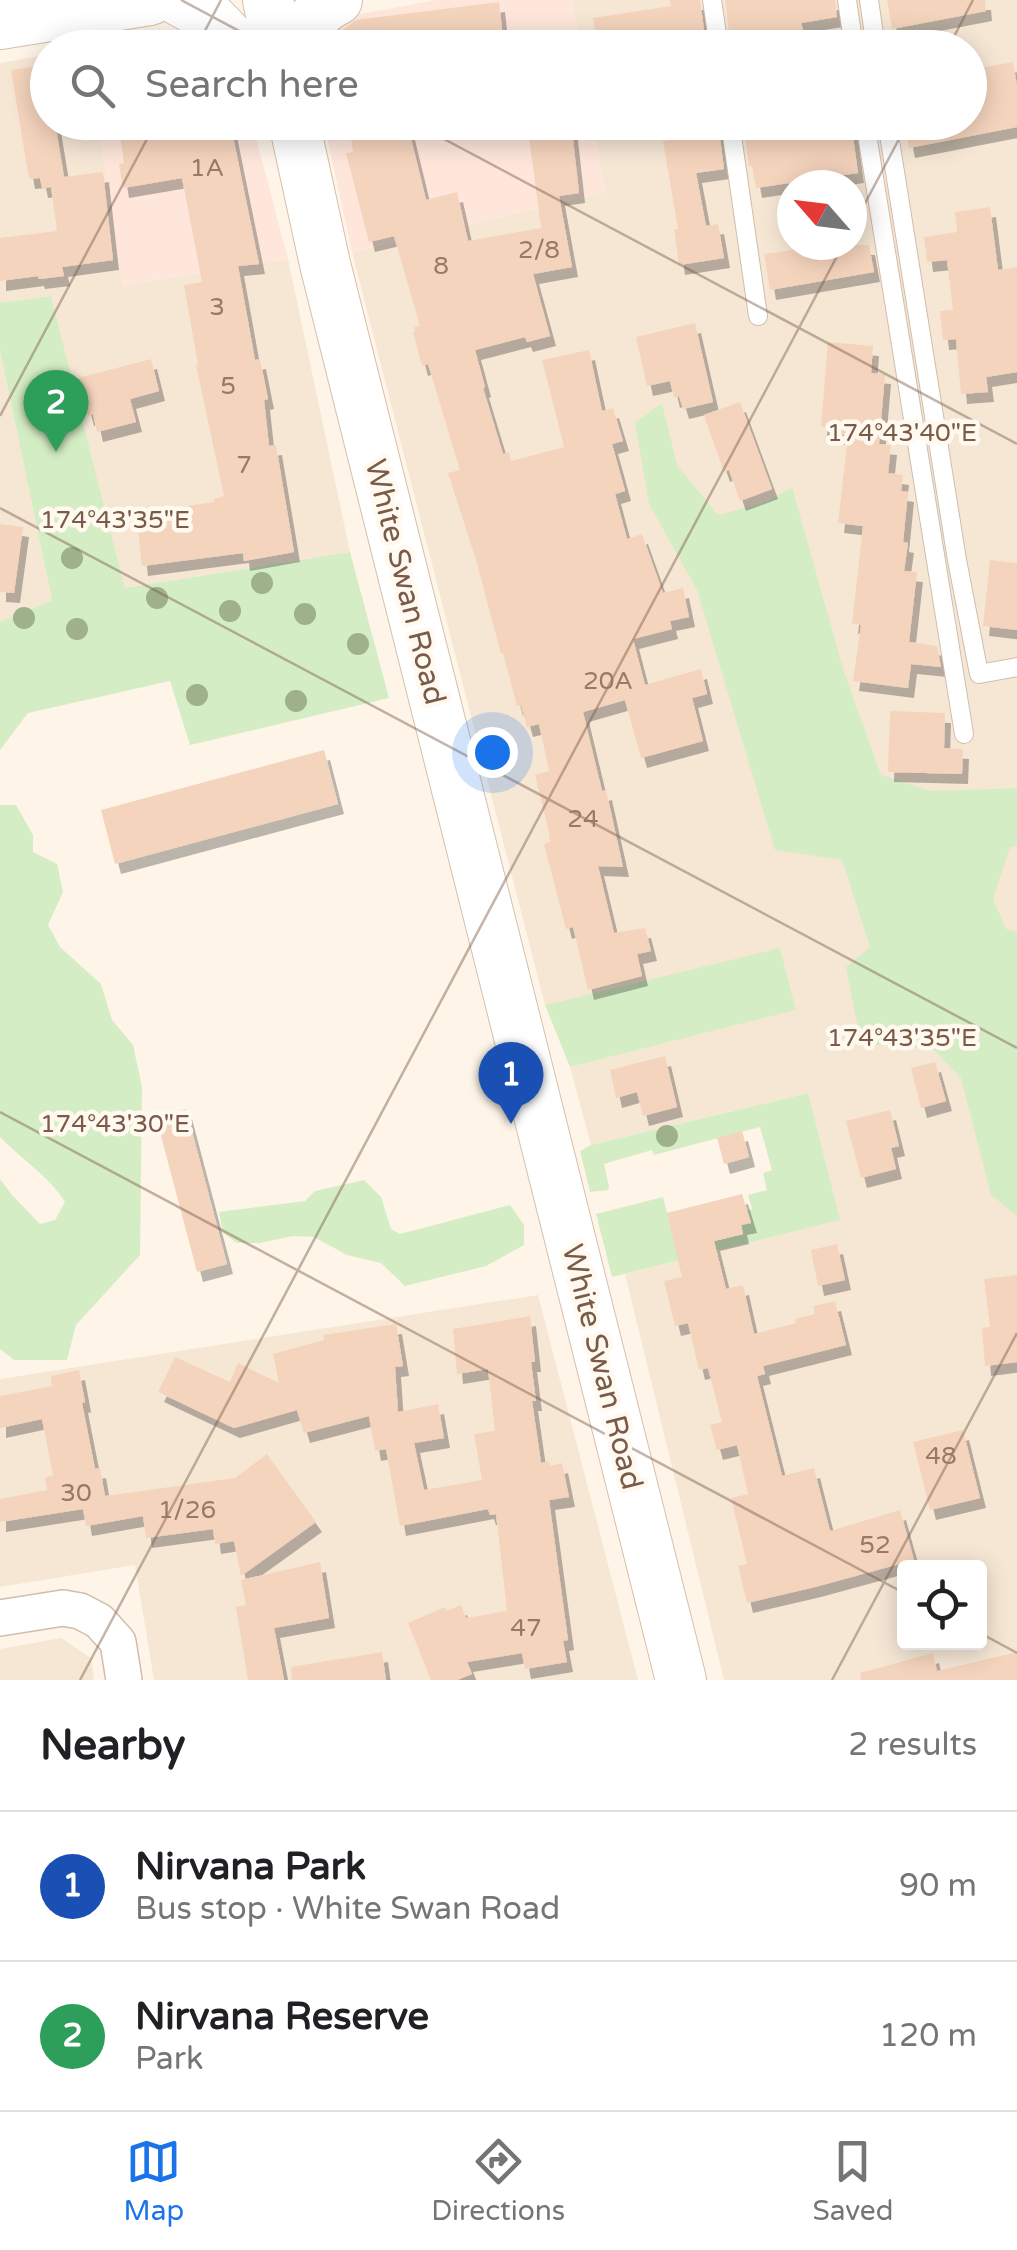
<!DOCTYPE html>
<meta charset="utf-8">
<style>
:root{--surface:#fff;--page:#f2f2f2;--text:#202124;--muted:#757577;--line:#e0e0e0;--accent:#1a73e8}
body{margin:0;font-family:"Varela Round",sans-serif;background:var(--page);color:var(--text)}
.controls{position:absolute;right:30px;bottom:30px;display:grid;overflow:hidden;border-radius:10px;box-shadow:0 5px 25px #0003}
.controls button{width:90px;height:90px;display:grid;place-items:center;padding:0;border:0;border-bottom:2px solid var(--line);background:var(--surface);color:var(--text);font:50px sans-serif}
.compass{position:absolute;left:777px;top:170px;width:90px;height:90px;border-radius:50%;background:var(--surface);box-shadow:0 5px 25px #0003;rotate:298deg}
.you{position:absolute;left:492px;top:752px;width:35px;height:35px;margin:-25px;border:8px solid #fff;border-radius:50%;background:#1a73e8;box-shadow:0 0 0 15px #1a73e833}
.badge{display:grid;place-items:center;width:65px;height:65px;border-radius:50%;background:var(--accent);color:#fff;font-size:32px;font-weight:700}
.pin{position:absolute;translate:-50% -82px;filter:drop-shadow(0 2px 5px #0008)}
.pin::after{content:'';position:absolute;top:52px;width:35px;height:30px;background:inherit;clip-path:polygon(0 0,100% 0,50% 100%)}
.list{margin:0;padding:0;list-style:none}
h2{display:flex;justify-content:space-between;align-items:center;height:130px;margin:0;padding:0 40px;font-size:42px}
h2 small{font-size:32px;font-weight:400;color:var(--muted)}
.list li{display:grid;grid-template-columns:65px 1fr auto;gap:30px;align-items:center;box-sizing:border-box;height:150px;padding:0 40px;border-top:2px solid var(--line)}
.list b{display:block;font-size:38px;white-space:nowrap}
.list p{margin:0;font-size:32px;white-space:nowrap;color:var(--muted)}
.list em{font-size:32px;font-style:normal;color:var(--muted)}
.icon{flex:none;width:55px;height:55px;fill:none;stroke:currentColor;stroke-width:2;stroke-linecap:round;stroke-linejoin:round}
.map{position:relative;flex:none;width:1017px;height:1680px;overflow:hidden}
.search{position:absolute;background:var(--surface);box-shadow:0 5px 25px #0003;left:30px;right:30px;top:30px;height:110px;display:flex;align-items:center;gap:25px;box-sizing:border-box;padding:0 35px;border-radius:55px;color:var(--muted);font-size:38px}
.sheet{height:430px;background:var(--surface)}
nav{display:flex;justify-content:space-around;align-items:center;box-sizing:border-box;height:140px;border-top:2px solid var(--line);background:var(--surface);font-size:28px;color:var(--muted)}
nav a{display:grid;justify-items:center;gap:5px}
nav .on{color:var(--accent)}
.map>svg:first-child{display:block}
</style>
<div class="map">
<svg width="1017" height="1680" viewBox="0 0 1017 1680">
<defs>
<filter id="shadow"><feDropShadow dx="6" dy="10" stdDeviation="0" flood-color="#0004"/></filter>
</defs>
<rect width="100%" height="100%" fill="#fef5e8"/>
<g fill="#f6e7d5" fill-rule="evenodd">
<path d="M572,0H1017V1680H724L625,1274L839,1220L807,1093L591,1145L570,1067L795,1010L780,949L545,1005L352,252L605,192L593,123L970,122V48L580,47ZM792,185H852V245H792ZM904,1568H980V1642H904Z"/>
<polygon points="47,55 48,122 98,123 123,285 288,259 350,552 125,588 51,296 0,303 0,63"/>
<polygon points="0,351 52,600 0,622"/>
<polygon points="538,1295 638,1680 154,1680 135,1565 0,1587 0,1379"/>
<polygon points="61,1638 91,1658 94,1680 0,1680 0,1649"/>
</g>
<g fill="#fee6db">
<polygon points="436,0 572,0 580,47 311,48 334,19"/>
<polygon points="98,123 252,123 288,259 122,285"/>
<polygon points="324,123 593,123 605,192 352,252"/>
</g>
<g fill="#d5edc4">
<polygon points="51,296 125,588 350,552 389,698 190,745 170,681 28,713 0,750 0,622 52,600 0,351 0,303"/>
<polygon points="662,403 677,465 718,515 766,502 792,487 844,672 881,775 931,791 1017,788 1017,846 1010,847 993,899 1006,929 1017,932 1017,1216 991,1195 961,1078 933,1049 861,1044 846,967 870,947 842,860 775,850 697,590 649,504 635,423"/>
<path d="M0,805H16L33,835V852L57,864L63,892L48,925L60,947L101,984L112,1020L133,1045L142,1087L140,1255L76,1325L67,1360H14L0,1349V1179L12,1195L40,1224L55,1220L65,1202C49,1176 21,1159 0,1137Z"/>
<polygon points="780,948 796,1010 570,1067 545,1005"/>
<polygon points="808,1093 840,1220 612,1277 596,1214 663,1197 677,1251 743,1234 741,1225 751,1222 747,1211 752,1209 748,1195 767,1190 763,1173 772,1170 760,1127 654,1155 652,1150 604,1164 609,1187 608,1190 590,1192 580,1151 591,1145"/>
<polygon points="364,1180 381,1197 391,1229 400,1234 510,1205 524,1225 524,1245 486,1266 405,1286 381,1263 347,1255 314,1237 293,1236 260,1243 237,1243 223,1233 219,1212 305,1201 315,1191"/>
</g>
<g fill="#f5d4bd" filter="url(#shadow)">
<polygon points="670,0 700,0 705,37 694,38 695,48 598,48 593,18 671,6"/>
<polygon points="725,0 835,0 837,17 801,23 803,30 747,39 746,31 729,33"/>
<polygon points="887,0 985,0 986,11 892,29"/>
<polygon points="499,2 504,48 340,48 338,34 356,20"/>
<polygon points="1013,62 1017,86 1017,127 909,148 904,122 970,122 970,70"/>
<polygon points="33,67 34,75 44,73 48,93 48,122 55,122 64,177 103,172 113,260 62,267 64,276 39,279 38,276 0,281 0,238 57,231 51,187 42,188 40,178 29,179 11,70"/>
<polygon points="118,122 230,122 259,264 238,266 255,360 260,359 268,399 264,400 269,446 276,445 294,552 244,561 243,553 142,566 138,530 160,526 159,510 214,502 214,499 224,496 196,365 198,365 184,285 202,282 182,178 123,188 119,164 124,163"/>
<polygon points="349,122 407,122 426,200 457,192 468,241 541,228 527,122 571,122 579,193 559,196 572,267 533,274 550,336 527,342 525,337 475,350 485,387 483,388 503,454 509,452 511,461 564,447 542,360 589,350 602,411 613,408 623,441 612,444 625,491 615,494 627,539 642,534 663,593 683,588 689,617 670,621 672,629 633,639 645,685 701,669 707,694 692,698 703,741 641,758 625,700 583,712 602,791 606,790 623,867 598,866 614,933 645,928 651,951 637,954 642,976 588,990 573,927 566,929 544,844 550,842 549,832 535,775 549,771 539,724 527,727 521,705 517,706 503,653 501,654 476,560 448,473 460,470 428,364 422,366 413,332 415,332 414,327 420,326 394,236 369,242 346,153 353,152"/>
<polygon points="666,122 718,122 724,169 696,173 706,226 718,224 724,258 679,265 674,229 678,229 663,141 668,141"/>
<polygon points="743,122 851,122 858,173 829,177 831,185 789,185 789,183 756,188 752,166 749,166"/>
<polygon points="990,207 998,270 1017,267 1017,372 986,377 988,392 961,394 956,339 943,340 940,311 953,310 947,260 927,262 924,237 957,232 955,212"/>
<polygon points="798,245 869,245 874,272 770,290 764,254 799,249"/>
<polygon points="695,323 713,402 683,409 679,396 674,398 670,381 647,386 636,337"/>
<polygon points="828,342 873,346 871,373 885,374 879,444 891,445 888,473 903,475 901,491 908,492 903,542 908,543 904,571 917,572 909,642 937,646 941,667 911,664 908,688 853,681 861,625 852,624 863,526 838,523 848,435 838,435 839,428 821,426"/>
<polygon points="151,359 159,391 130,399 136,422 97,432 93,414 88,416 78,378"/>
<polygon points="740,402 772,489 740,501 729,470 724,472 704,415"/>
<polygon points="0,524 23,527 14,593 0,592"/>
<polygon points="990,560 1017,563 1017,630 983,626"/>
<polygon points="890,711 945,713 944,748 963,749 962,774 888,772"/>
<polygon points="324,750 338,804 115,864 101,810"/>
<polygon points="665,1056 677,1107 643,1116 637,1092 616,1098 610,1070"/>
<polygon points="935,1062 946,1101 921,1108 911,1068"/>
<polygon points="186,1109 227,1264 197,1272 156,1117"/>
<polygon points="890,1110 899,1146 891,1148 896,1169 861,1178 846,1121"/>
<polygon points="742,1131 749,1157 724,1164 717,1138"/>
<polygon points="742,1194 751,1223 741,1225 743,1234 714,1241 726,1289 743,1285 754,1334 796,1323 795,1319 815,1314 813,1306 835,1301 846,1345 763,1366 765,1374 757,1376 782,1476 814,1468 830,1531 900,1510 914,1560 815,1587 747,1603 738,1566 747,1564 731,1498 748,1494 737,1445 717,1450 710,1425 722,1422 708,1368 699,1370 688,1323 675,1326 664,1281 682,1277 667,1213"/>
<polygon points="837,1244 845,1280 818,1286 811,1250"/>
<polygon points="1017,1275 1017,1362 985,1366 982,1328 990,1327 984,1279"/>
<polygon points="530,1316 535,1362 531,1362 536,1401 532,1401 541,1463 549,1461 550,1466 562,1463 569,1497 549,1500 568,1640 563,1641 567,1662 525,1669 522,1653 467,1662 472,1674 457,1680 431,1680 408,1623 445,1607 446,1611 461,1605 466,1618 507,1611 496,1514 490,1515 488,1509 400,1526 386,1449 375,1451 369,1416 304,1433 297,1410 234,1428 158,1392 175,1357 230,1382 238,1363 279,1383 273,1354 324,1340 323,1335 396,1324 403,1366 395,1367 398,1412 438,1404 444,1438 414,1443 424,1490 482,1480 474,1434 495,1431 488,1369 457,1374 453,1329"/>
<polygon points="79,1370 85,1402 82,1403 95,1469 100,1468 105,1496 235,1478 267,1454 316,1522 241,1576 234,1541 215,1544 213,1529 146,1538 143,1516 86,1526 83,1509 0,1522 0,1499 47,1490 45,1477 53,1476 42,1419 0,1428 0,1396 52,1386 51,1376"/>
<polygon points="963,1430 980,1498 930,1510 913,1442"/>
<polygon points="320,1562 329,1618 274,1628 284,1680 248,1680 236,1607 246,1605 241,1580"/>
<polygon points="382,1652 386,1680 292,1680 291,1667"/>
<polygon points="1017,1652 1017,1680 861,1680 860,1673 933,1653 937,1671"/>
</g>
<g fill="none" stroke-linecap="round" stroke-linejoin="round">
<g stroke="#d1bdac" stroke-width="20">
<g id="service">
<polyline points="712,0 719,48"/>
<polyline points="847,0 854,48"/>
<polyline points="869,0 876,48"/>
<polyline points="730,122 758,316"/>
<polyline points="865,122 964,734"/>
<polyline points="887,122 957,560 979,674 1017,667"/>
</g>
</g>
<g stroke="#d1bdac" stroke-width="38">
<polyline id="minor" points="0,1618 63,1608 80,1611 99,1621 118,1642 124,1680"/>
</g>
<g stroke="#d7bfab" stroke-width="52">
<g id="secondary">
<polyline points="178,0 211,18 240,48"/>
<polyline points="268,0 278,48"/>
<polyline points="0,24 150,0"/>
<path d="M296,48C303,28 318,9 337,0"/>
<polyline points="294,122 325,264 681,1680"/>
</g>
</g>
<use href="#service" stroke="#fff" stroke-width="18"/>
<use href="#minor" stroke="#fff" stroke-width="35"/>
<use href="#secondary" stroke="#fff" stroke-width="50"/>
</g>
<g fill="#9eb18a">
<circle cx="72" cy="558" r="11"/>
<circle cx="262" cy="583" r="11"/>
<circle cx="157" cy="598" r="11"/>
<circle cx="230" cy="611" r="11"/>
<circle cx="305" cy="614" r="11"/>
<circle cx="24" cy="618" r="11"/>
<circle cx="77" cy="629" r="11"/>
<circle cx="358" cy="644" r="11"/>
<circle cx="197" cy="695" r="11"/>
<circle cx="296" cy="701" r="11"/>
<circle cx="667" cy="1136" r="11"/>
</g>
<path fill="none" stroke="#7a5b49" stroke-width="2.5" stroke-opacity="0.45" d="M181,0L271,48M196,48L221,0M948,48L973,0M412,122L1017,444M852,228L908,122M0,416L156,122M0,508L1017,1048M0,1112L904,1593M980,1633L1017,1653M80,1680L843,245M832,1680L1017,1333"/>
<g text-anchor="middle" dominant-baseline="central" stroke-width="9" stroke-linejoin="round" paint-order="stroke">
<g font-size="25" fill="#997966">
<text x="207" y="168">1A</text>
<text x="539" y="250">2/8</text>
<text x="441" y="266">8</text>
<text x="217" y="307">3</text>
<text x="228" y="386">5</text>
<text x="244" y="465">7</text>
<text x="608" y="681">20A</text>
<text x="583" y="819">24</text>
<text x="941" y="1456">48</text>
<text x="76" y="1493">30</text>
<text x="187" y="1510">1/26</text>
<text x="875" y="1545">52</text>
<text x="526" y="1628">47</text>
</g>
<g font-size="30" fill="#7a5b49" stroke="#fff9ef">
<text transform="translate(405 582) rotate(76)">White Swan Road</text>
<text transform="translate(602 1367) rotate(76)">White Swan Road</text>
</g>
</g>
<g font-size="25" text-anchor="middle" fill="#7a5b49" stroke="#fff9ef" stroke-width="9" stroke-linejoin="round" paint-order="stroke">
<text x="902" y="441">174°43'40"E</text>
<text x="115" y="528">174°43'35"E</text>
<text x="902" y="1046">174°43'35"E</text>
<text x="115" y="1132">174°43'30"E</text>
</g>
</svg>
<div class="controls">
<button><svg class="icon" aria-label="locate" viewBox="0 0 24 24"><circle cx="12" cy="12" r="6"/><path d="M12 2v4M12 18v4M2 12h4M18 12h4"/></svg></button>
</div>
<svg class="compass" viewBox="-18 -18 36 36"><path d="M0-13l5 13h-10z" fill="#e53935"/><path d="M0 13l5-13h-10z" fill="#757577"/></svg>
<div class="you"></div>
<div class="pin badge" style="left:511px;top:1124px;background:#1a4fb4">1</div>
<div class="pin badge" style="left:56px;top:452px;background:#2e9e5b">2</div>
<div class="search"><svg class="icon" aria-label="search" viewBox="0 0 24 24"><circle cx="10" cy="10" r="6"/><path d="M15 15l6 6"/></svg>Search here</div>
</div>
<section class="sheet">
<h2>Nearby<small>2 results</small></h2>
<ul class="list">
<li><span class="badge" style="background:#1a4fb4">1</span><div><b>Nirvana Park</b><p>Bus stop · White Swan Road</p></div><em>90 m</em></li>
<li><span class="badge" style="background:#2e9e5b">2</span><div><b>Nirvana Reserve</b><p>Park</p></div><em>120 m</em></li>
</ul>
</section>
<nav>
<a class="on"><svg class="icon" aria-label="map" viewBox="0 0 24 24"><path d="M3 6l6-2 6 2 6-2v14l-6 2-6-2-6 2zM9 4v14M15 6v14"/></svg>Map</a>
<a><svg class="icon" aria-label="directions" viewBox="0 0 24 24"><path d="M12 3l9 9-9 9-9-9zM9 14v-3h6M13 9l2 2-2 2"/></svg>Directions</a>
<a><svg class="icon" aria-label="saved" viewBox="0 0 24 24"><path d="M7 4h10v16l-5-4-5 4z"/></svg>Saved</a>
</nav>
